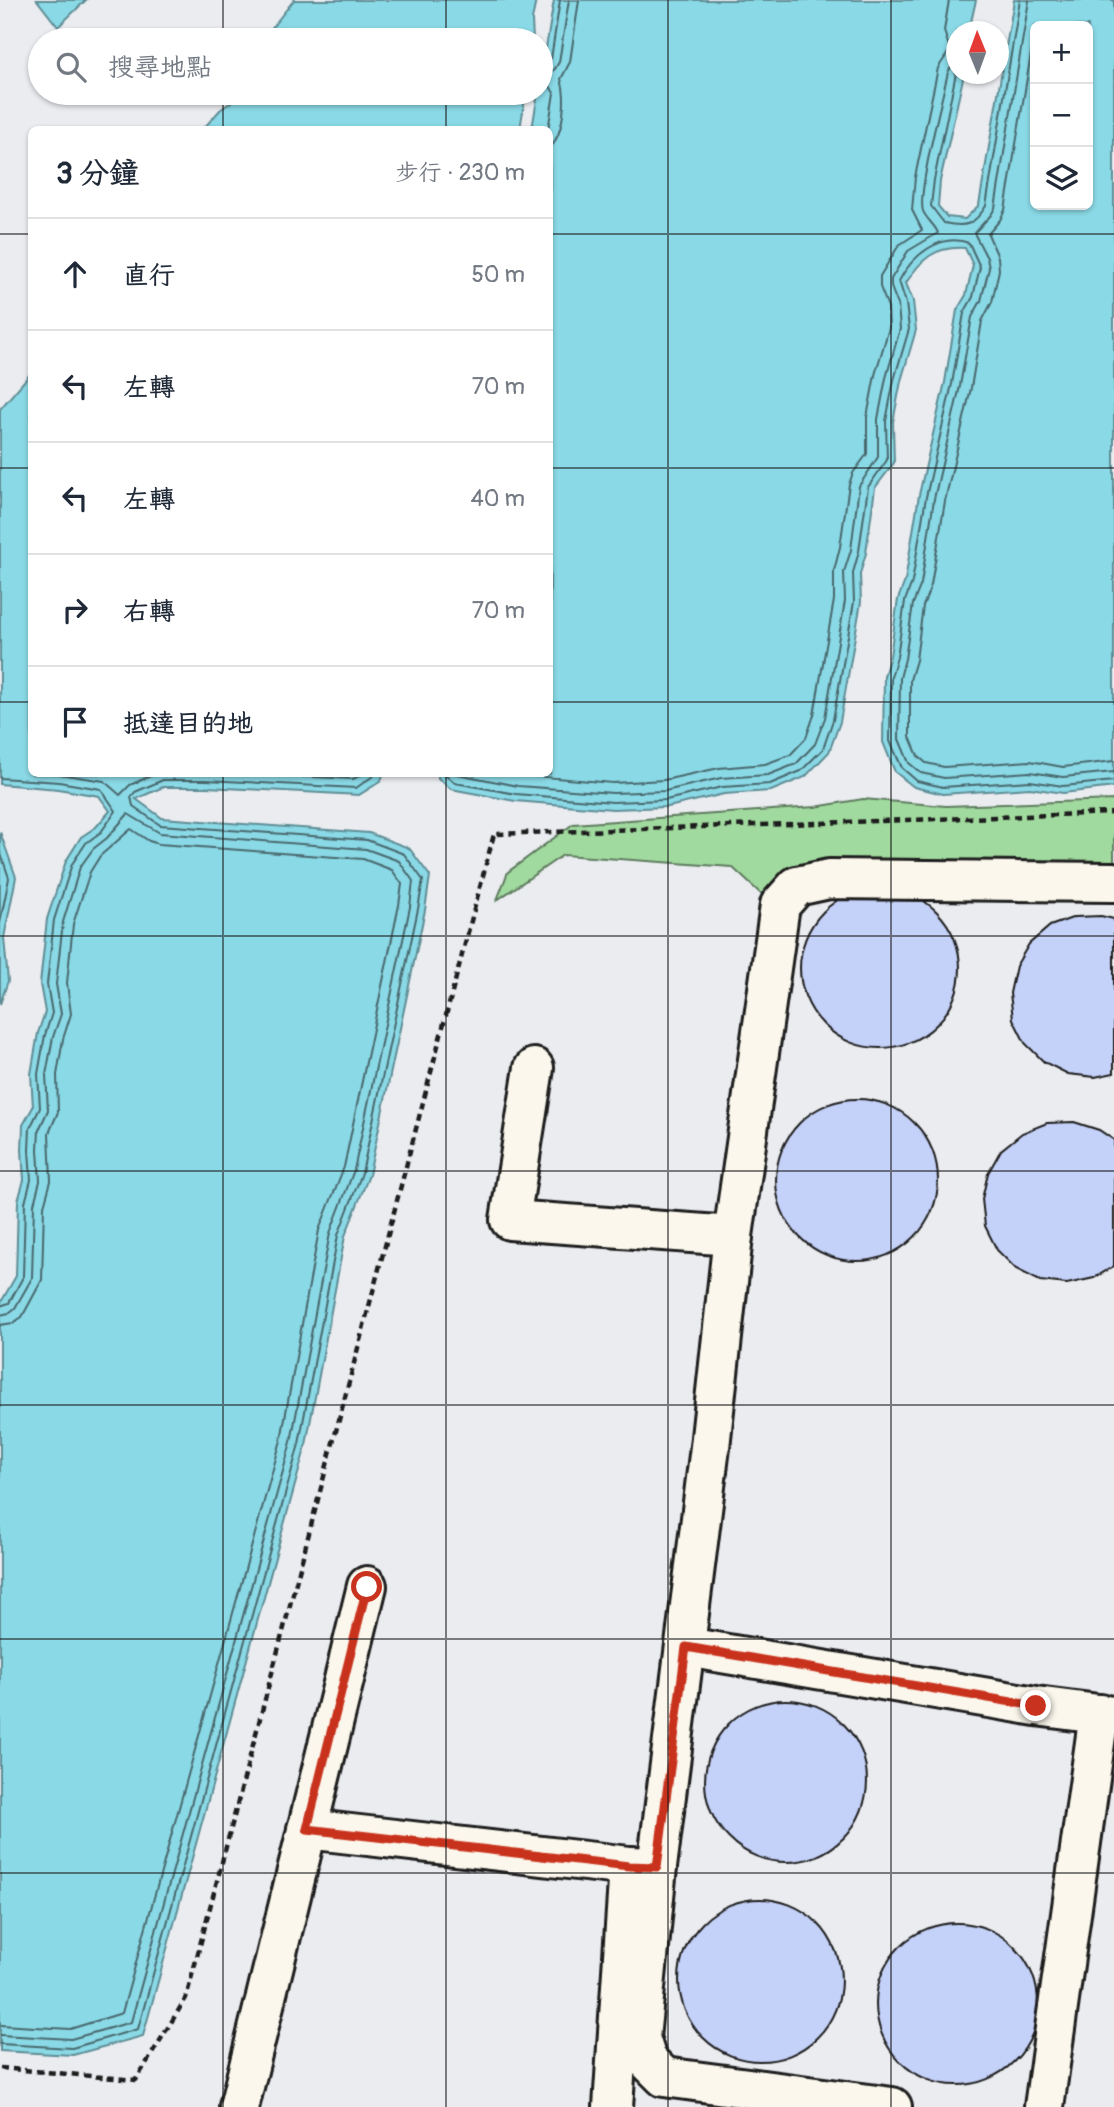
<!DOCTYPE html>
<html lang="zh-TW">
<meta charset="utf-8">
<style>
:root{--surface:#fff;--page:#f6f6f7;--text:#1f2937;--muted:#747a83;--line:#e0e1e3}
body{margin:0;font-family:Pangolin,"LXGW WenKai TC",sans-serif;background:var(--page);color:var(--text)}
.controls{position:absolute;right:21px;top:21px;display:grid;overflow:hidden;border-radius:10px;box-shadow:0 2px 5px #0004}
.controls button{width:63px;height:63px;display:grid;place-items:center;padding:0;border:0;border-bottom:2px solid var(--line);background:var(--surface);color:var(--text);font:35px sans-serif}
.compass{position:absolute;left:946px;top:21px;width:63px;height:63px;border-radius:50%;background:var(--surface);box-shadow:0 2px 5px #0004;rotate:359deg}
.stop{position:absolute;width:21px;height:21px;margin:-16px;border:5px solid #c8321e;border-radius:50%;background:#fff}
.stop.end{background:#c8321e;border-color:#fff;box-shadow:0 2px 7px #0008}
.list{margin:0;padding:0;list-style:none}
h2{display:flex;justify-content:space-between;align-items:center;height:91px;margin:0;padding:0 28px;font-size:30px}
h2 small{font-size:23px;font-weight:400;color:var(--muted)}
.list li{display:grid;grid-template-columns:46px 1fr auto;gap:21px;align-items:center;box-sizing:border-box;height:112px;padding:0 28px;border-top:2px solid var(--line)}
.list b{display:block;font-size:26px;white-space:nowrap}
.list em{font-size:23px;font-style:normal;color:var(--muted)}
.icon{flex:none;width:38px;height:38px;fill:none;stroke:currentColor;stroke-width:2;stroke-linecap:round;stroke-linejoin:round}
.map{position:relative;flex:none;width:1114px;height:2107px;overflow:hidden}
.search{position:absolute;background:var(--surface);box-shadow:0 2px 5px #0004;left:28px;top:28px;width:525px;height:77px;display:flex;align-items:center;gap:18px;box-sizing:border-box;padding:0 24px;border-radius:38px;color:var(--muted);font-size:26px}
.panel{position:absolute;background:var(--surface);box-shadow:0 2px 5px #0004;left:28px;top:126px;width:525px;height:651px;border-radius:10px}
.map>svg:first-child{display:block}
</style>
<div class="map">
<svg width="1114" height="2107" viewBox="0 0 1114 2107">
<rect width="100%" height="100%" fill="#eaecf0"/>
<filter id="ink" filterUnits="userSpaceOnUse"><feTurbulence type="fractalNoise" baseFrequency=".0143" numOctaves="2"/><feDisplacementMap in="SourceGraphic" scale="14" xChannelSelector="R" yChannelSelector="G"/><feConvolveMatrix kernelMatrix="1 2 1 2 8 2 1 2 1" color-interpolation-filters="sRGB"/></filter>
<g filter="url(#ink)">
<polygon fill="#a1da9f" stroke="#5e7b5e" stroke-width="2" points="863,799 946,806 1114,800 1114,901 1011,897 760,893 732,867 563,855 497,900 508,872 573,824 815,807"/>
<g fill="#8ad9e6" stroke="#5e8d95" stroke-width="2" fill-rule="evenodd">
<polygon points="37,0 86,0 58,27"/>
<polygon points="294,0 536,0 532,20 533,40 262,40"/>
<path d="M554,0H976L969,31L956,32V74H964L940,181L938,206L947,217L965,219L979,205L1014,0H1114V787L1063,793L1030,788L943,794L914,787L895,772L883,742L884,676L890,656L898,599L905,581L919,495L945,382L957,310L966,295L973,265L965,248C935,246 921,259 906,283L913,301L916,330L901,381L893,422L894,463L875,488L866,553L860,574L861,602L840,722L829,752L805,777L771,791L724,794L668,807L613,809L515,801L451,789L438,778V774H550V130L532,129L538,93H541V78ZM1035,26H1088V205H1035Z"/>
<polygon points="244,93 526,93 520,129 203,129 220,110"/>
<polygon points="31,373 32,774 383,774 381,781 359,795 206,787 163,787 136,799 162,818 369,833 409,848 430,876 425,910 369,1175 345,1236 306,1445 143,2036 73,2055 0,2051 0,1304 16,1276 18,1201 24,1180 22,1150 23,1125 33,1107 31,1074 38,1033 45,1012 40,984 47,919 66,861 81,837 96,827 110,811 99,796 58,789 0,784 0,409"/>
<polygon points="0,832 16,877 4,938 8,981 0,1004"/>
</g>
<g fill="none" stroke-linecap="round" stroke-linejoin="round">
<g stroke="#48686d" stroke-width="2">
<polyline points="1029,0 995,208 991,215 974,233 987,258 989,268 981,301 972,317 960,386 934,499 921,584 913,604 905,659 900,678 899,739 909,763 921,773 944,778 1030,772 1063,777 1114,772"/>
<polyline points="1035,30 1005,210 1000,220 988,234 998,257 999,270 992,302 982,321 971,388 945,501 931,585 923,606 916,660 910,680 910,737 918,756 926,763 944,767 1030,761 1063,767 1114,761"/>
<polyline points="541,65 547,64 551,59 560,0"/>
<path d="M956,73L934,180L931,206L944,223C966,228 974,225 986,206L1020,0"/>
<polyline points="548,130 554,93 544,76 555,69 559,62 569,0"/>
<path d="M550,148C564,133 567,98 561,79L570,62L579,0"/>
<polyline points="59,774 104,781 120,795 130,785 155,774"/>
<polyline points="251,774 353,779 363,774"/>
<path d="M445,774L455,783L516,794L613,802L666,800L722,787L770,784L801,771L823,749L833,720L854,602L853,573L859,551L868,487L887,460L886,421L894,380L909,329L906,303L899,281C912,256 940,232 969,243L980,267L973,297L964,313L952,384L926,497L912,582L905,601L897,657L891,677L890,741L902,768L917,781L943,787L1030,781L1063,786L1114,781"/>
<path d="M457,774L518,786L613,793L665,791L721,778L768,775L796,764L815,744L825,718L845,601L844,572L851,550L859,486L878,457V419L886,378L900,329L898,305L891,287V279L908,251L938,233C935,225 926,219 923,211C917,193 943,96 948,72L956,60"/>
<polyline points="510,774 613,783 664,780 719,768 765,764 790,755 806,738 814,715 834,600 834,571 840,547 849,484 853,473 867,454 867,417 875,375 889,328 888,307 880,287 880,276 899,245 922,230 912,210 915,177 938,68 950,50 944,31 949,0"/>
<polyline points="0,778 59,782 101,789 116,811 101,832 86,843 72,864 54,920 47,984 52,1013 45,1035 38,1074 40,1108 30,1128 29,1150 31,1180 25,1203 23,1277 9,1303 0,1306"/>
<polyline points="0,851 9,878 0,923"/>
<polyline points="0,1315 9,1313 15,1308 32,1278 34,1204 40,1181 38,1150 39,1130 48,1110 46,1075 53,1037 61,1014 56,984 63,922 80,867 93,849 107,838 128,814 160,833 366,849 399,861 413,881 410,907 354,1170 330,1233 291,1442 131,2022 71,2039 0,2035"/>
<polyline points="0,1325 13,1323 22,1317 42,1280 44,1206 51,1181 49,1133 58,1112 57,1075 63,1039 71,1014 67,983 73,924 90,872 100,856 131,829 149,841 159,844 363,859 392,870 402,884 399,905 344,1167 319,1230 281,1440 122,2013 70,2029 0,2025"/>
<polyline points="0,2044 72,2048 138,2029 299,1444 338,1235 362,1173 418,909 423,880 404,854 367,840 160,825 133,806 131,797 135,792 163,780 206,780 356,788 376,774"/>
</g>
</g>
<g fill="#c4d1f8" stroke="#1c1c1c" stroke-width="2">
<circle cx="880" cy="968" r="80"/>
<polygon points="1101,916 1114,919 1114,1073 1095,1077 1068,1074 1044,1062 1025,1043 1013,1019 1010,993 1016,966 1029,944 1050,926 1075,917"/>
<circle cx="857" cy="1180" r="81"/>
<polygon points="1074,1122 1099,1130 1114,1140 1114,1266 1094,1278 1067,1284 1040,1281 1016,1269 997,1250 985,1226 982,1199 988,1173 1001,1150 1022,1133 1047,1123"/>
<circle cx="786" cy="1781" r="81"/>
<circle cx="760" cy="1980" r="81"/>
<circle cx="957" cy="2004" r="81"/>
</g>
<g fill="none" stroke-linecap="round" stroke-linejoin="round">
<g stroke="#1c1c1c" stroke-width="44">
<g id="minor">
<polyline points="534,1068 510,1220 733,1236"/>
<polyline points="686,1647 1036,1706 1114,1716"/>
<polyline points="307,1829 629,1866 657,1867 710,1447 733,1236 780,905 797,886 829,879 1114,882"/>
<polyline points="657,1867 640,2038 647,2060 664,2077 892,2107"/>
<polyline points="239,2107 367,1586"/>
<polyline points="613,2107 629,1866"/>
<polyline points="1044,2107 1099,1714"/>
</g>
</g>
<polyline stroke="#1c1c1c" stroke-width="4.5" stroke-dasharray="7 5" stroke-linecap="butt" points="0,2068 136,2080 186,1998 494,834 1114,813"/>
<use href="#minor" stroke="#fbf7ec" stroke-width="38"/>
</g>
</g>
<g fill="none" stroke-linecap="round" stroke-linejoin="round" filter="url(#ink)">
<polyline stroke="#c8321e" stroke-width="9" points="367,1587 307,1829 629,1866 657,1867 686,1647 1036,1706"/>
</g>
<path fill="none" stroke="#1c1c1c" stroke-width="2" stroke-opacity="0.55" d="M223,0V40M446,0V40M668,0V2107M891,0V2107M223,93V130M446,93V130M0,234H32M550,234H1114M0,468H32M550,468H1114M0,702H32M550,702H1114M223,774V2107M446,774V2107M0,936H1114M0,1171H1114M0,1405H1114M0,1639H1114M0,1873H1114"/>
</svg>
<div class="controls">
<button>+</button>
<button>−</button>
<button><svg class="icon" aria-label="layers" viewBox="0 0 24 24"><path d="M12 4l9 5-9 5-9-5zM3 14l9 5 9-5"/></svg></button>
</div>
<svg class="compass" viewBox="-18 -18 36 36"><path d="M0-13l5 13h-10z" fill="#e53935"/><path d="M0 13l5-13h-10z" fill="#747a83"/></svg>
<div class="stop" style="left:367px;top:1587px"></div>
<div class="stop end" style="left:1036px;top:1706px"></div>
<div class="search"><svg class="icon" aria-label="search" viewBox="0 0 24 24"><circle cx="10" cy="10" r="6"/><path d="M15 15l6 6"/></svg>搜尋地點</div>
<section class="panel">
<h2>3 分鐘<small>步行 · 230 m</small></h2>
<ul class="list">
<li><svg class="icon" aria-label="ahead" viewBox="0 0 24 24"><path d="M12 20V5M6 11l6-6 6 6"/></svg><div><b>直行</b></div><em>50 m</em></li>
<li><svg class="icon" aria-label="left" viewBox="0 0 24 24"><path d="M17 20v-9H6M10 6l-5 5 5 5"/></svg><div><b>左轉</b></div><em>70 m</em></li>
<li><svg class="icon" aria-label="left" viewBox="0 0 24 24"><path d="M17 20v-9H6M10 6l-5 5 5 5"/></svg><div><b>左轉</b></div><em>40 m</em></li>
<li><svg class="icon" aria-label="right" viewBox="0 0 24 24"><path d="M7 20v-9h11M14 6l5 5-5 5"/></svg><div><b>右轉</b></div><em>70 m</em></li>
<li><svg class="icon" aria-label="arrive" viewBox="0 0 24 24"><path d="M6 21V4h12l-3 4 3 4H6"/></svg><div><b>抵達目的地</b></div></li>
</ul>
</section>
</div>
